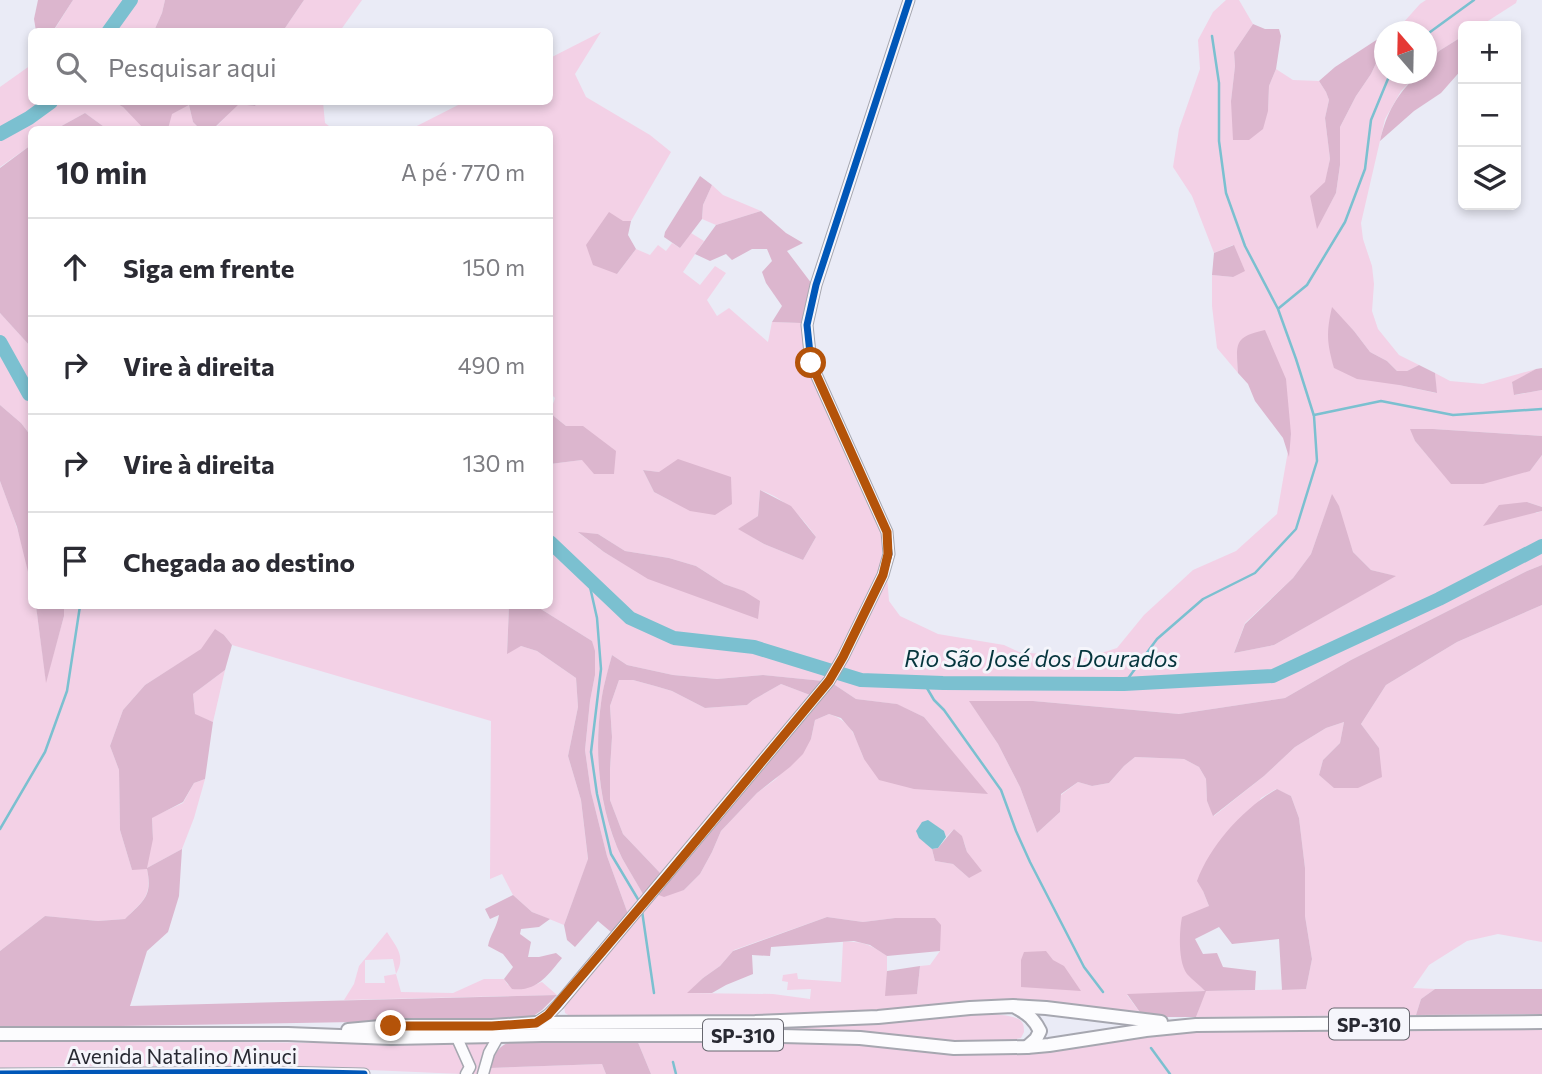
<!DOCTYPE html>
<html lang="pt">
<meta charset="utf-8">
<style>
:root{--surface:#fff;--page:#f7f7f7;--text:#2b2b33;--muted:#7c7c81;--line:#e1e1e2}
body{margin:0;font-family:Commissioner,sans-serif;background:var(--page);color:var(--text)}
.controls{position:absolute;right:21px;top:21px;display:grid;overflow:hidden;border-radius:10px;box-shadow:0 4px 10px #0003}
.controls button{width:63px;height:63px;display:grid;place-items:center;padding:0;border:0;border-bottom:2px solid var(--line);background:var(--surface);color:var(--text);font:35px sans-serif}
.compass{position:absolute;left:1374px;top:21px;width:63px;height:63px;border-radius:50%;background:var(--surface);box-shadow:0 4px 10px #0003;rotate:340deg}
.stop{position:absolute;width:21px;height:21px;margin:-16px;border:5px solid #b45309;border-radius:50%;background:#fff}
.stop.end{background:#b45309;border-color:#fff;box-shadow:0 2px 7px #0008}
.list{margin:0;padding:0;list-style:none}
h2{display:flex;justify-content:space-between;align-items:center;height:91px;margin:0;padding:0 28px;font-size:30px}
h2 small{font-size:23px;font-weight:400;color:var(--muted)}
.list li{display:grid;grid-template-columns:46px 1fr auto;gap:21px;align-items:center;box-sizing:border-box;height:98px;padding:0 28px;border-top:2px solid var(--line)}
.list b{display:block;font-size:26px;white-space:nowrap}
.list em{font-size:23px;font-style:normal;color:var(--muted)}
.icon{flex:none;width:38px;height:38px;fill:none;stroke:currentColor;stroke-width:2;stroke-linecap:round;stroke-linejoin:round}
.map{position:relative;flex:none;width:1542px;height:1074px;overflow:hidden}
.search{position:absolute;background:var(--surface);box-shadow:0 4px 10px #0003;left:28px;top:28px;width:525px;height:77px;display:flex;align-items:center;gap:18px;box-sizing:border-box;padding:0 24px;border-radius:10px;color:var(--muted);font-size:26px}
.panel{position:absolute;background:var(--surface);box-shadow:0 4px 10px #0003;left:28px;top:126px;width:525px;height:483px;border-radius:10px}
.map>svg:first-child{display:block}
</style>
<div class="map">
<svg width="1542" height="1074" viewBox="0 0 1542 1074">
<rect width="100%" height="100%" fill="#eaebf6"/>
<g fill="#f3d1e6" fill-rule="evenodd">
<polygon points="73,0 165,0 162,13 154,31 53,32"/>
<polygon points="304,0 362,0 340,31 283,31"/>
<path d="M1226,0H1239L1253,24L1234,52L1235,66L1231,101L1268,111L1269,86L1276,69L1293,80L1319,81L1326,92L1329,100L1325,118L1330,159L1317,228L1336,193L1340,165V127L1356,96L1371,74L1384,46V74H1418L1401,91L1385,119L1361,223L1363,239L1372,266L1374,284L1372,311L1378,329L1399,355L1419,365L1407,371H1397L1387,361L1370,352L1354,331L1331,308L1399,385L1436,393L1435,373L1450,381L1483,384L1536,369L1512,383L1515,395L1542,390V436L1433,429H1411L1415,441L1431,460L1530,471L1542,455V507L1527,502L1536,513L1542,511V565L1527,571L1351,660L1285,698L1179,714L1033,701L970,702L998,744L1020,787L1037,833L1060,812L1061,795L1078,782L1092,786L1109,783L1124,766L1135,757L1184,759L1199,767L1206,779L1207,801L1214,816L1264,776L1295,747L1326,728L1344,722L1340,743L1323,760L1319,775L1335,788H1358L1379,748L1361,724L1386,685L1457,642L1542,605V942L1498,934L1467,941L1429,965L1413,988L1435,989L1421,999L1416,1015L1196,1017L1205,991L1127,995L1142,1015L1046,1002L1009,1000L967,1001L876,1010L753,1017L573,1018L565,1013L564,1005L656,894L684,890L700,874L712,852L721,831L757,793L776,779L811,739L815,720L829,714C853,722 855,737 864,759L987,794L924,717L896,704L856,699L832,683L887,576L889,601L900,616L938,634L1004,645L1019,652L1086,658L1117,648L1144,615L1193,570L1236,551L1277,514L1291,434L1237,350L1238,373L1217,348L1212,306V275L1233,277V245L1214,253L1192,196L1173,167L1179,129L1200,69L1198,40L1213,12ZM1332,495L1353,552L1371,570L1395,576L1274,645L1234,653L1245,623L1293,578L1311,554ZM1276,789L1291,796L1299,818L1305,868V916L1312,959L1306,989L1205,991L1181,954L1209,906L1203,891L1261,798ZM954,829C969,841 968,860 969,878L953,864L935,861L932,849L944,831L946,837ZM827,917L863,922L895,918L940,951L930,965L920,966L917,994L887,971V956C871,945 862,941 843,942L841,982L798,979L797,973L783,975L782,981L788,982L787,990L811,989L810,999L773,994L688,993L703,978L720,966L734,950Z"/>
<polygon points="1426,0 1517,0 1516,3 1480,26 1463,26 1463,36 1439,51 1427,64 1426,32 1395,32 1420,4"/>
<path d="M601,32L575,74L586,97L650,135L671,152L631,221H623L617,274L636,249L650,255L658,245L666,251L672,243L680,248L691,233L704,241L683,272L700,285L715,266L726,273L707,300L717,316L729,308L768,342L772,322L801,323L806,364L882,534V554L879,574L830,671L823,681L763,675L717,679L673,675L627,665L612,655C608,671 603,687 601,703C594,755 599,811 622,858C629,871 637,883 644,896L628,914L607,856L591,792L585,750L590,701L595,675L592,641L536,606H550V464L582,460L566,426L550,413L555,398L550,393V130H409L464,102H550V58ZM643,470L659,472L673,502L654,492ZM760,490C785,498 801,516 816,537L803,560L764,544L739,529L758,516ZM579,533L598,534L625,551L669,558L696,566L724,584L743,591L758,618L648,578L604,552Z"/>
<polygon points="31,65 32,102 114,102 123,107 145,129 107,129 85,113 56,129 32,130 31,145 0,167 0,87"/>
<polygon points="258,102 323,102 325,123 333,129 213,130 239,103 255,106"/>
<polygon points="189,105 193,122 200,129 168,130 171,114"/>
<polygon points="712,185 723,195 761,211 716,225 702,219 703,205"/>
<polygon points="0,313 31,347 31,436 21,423 0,405"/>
<path d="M0,481C15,521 31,562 32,606H36L46,680L64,616V606H509L507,653L521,646L537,651L576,678L578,707L568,756L581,800L588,860L564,925L532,912L513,895L502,874L490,879L491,721L232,645L224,635L145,685L123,710L110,746L119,770L120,830L132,870L153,839L152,817L183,803L194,783L205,779L194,818L182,849L147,868C152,897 144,900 125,919L98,921L45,916L0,951Z"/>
<polygon points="225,670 213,722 195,715 193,694"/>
<polygon points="619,680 633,680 655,686 672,691 705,708 747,705 753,700 781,684 810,695 662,875 623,834 610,800 610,769 612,737 610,706"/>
<path d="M387,932C397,948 406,956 396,974L401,992L453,993L484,979H504L508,985L529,987L542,982L557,995L344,1000L354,984L359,966ZM393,959L396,974L384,976L385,983H365V960Z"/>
<path d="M968,1013C979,1014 1013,1013 1021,1021C1024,1024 1024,1028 1024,1032L1021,1038L998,1043L398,1030Z"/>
<polygon points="1542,1028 1542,1074 651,1074 637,1040 748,1040 859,1044 953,1055 1027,1052 1146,1033 1198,1031"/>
<polygon points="87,1041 456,1044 467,1068 462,1074 277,1066 87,1066 0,1068 0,1042"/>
<polygon points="493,1042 482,1074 468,1074 461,1043"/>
<polygon points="602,1064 606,1074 488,1074 490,1068"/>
</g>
<g fill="#dcb6ce">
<polygon points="38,0 73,0 53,31 36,31 34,19"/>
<polygon points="165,0 304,0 283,31 154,31 162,13"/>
<polygon points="1253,24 1265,29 1279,29 1281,36 1276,69 1269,86 1268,111 1263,129 1249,140 1233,140 1231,101 1235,66 1234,52"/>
<polygon points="1384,35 1384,46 1371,74 1356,96 1340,127 1340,165 1336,193 1317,229 1310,196 1325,182 1330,159 1325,118 1329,100 1326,92 1319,81 1335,67"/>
<path d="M1463,36V68L1441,93L1414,111L1380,141C1387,111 1397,95 1418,74H1426L1427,64L1439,51Z"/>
<polygon points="114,102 258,102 255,106 239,104 213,129 200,129 193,122 189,105 172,114 168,129 145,130 123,107"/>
<polygon points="85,113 107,129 56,129"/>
<polygon points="31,145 31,347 0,313 0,168"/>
<polygon points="700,176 712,185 703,205 702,219 680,248 664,237 665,232"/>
<polygon points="761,211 786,233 803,243 787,251 812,284 801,323 772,322 782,306 766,283 762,272 772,261 767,249 752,249 732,260 726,254 710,261 695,254 716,225"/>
<polygon points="609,212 623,221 631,221 628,235 636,249 617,274 593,265 586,245"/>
<polygon points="1234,245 1245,271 1233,277 1212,275 1214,253"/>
<path d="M1332,307L1354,331L1370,352L1387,361L1397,371H1407L1419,365L1435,373L1437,393L1399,385L1357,379L1334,368C1327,343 1326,333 1332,307Z"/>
<path d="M1265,330L1286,379L1291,434L1289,457L1283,438L1255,401L1248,384L1238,373C1236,343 1234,337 1265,330Z"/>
<polygon points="1542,368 1542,390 1514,395 1512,382 1536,369"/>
<polygon points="0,405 21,423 31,436 31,584 17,527 0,481"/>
<polygon points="550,413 566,426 583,426 616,451 614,474 594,474 582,460 550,464"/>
<polygon points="1410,429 1433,429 1542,436 1542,455 1530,471 1483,484 1451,484 1415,441"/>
<polygon points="678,459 731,477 732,504 715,515 690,511 654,492 643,470 659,472"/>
<polygon points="760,490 791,506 816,537 803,560 764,544 738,529 758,516"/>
<polygon points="1332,494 1339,506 1353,552 1371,570 1396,576 1274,645 1234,653 1245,624 1293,578 1311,554"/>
<polygon points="1527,502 1542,507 1542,511 1483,526 1499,505"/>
<polygon points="578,532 598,534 625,551 669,558 696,566 724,584 744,591 760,601 758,619 648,579 604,552"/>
<polygon points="1542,565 1542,605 1457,642 1386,685 1361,724 1379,748 1382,777 1358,788 1334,788 1319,775 1323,760 1340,743 1344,722 1326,728 1295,747 1264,776 1213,816 1207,801 1206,779 1199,767 1184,759 1135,757 1124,766 1109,783 1092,786 1078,782 1061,794 1060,812 1037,833 1020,787 998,744 969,701 1033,701 1179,714 1285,698 1351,660 1527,571"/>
<polygon points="36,606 64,606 64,616 46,683"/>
<polygon points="509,606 536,606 592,641 595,651 595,675 590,701 585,750 591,792 607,856 628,914 611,932 598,921 575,947 567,940 564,925 588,859 581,800 568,756 578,707 576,678 537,651 521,646 507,654"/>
<path d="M215,629L224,635L232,645L225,670L193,694L195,714L213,722L205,779L194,783L183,802L152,818L153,839L147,868L182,849L179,896L168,932L147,951L130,1006L557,995L542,1010L529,1019L0,1028V951L45,916L98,921L125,919C143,901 153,897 147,869L132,870L120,830L119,770L110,746L123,710L145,685L201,649Z"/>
<path d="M612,655L627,665L673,675L717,679L763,675L823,681L810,695L781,684L753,700L747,705L705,708L672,691L655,686L633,680H619L610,706L612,737L610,769V800L623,834L662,875L644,896C637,883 629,871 622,858C599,810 594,754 601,703C603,687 608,670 612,655Z"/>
<polygon points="832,683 856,699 897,704 924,717 988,794 914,789 879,780 864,759 853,732 841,718 829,714 815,720 811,739 803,754 790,767 757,793 721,831 712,852 700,874 684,890 664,897 656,894"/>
<path d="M1277,789L1291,796L1299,818L1305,868V916L1312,959L1306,989L1282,990L1279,939L1232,944L1219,927L1195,939L1203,954L1217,953L1223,967L1256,971L1255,990L1206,991L1196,1017H1161L1142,1015L1127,994L1205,991C1200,985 1192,980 1187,974C1178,962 1179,932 1182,917L1209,906L1203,891L1197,881C1210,845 1244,808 1277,789Z"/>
<polygon points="954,829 962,836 967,852 982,871 969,878 953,864 935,861 932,849 938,848"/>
<path d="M513,895L532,912L550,919L539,927L521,929L520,934L531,942L528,957H539L556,953L562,958C548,975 537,992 512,989L504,979L513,967L503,954L488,946C490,935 497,927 499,915L490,919L485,909Z"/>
<polygon points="827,917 863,922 895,918 935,918 941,925 940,951 887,956 870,945 854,941 771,947 770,956 752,955 753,974 726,985 712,993 687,993 703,978 720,966 733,951"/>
<polygon points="1046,951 1053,960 1064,966 1081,991 1021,987 1021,960 1024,952"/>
<polygon points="920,966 917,994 885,996 887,971"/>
<polygon points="1435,989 1542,989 1542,1014 1416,1015 1421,999"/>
<path d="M542,1040H637L651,1074H606L602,1064L490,1068C499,1036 513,1042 542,1040Z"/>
</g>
<polygon fill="#7bc0d0" points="928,820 944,831 946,837 938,848 932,849 919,838 916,831 922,822"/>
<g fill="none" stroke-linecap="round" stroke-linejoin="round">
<g stroke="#7bc0d0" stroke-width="2.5">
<polyline points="1426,35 1474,0"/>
<polyline points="1279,308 1307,285 1345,222 1365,169 1371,120 1390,74"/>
<polyline points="29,394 32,396"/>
<polyline points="1314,415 1381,401 1453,415 1542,409"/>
<polyline points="588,578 597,618 601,669 591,752 597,794 611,854 639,901"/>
<polyline points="924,683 934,700 944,710 1001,790 1016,831 1030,862 1084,967 1103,992"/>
<polyline points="1124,684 1157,639 1203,599 1255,573 1296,529 1317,461 1314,416 1296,359 1278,309 1245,246 1226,193 1219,141 1219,83 1212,36"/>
<polyline points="0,829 45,752 67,691 80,606"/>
<polyline points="642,911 654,993"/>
<polyline points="1151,1048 1170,1074"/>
<polyline points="673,1062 676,1074"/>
</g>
<g stroke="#7bc0d0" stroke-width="14">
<polyline points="108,32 131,0"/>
<polyline points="0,134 29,118 51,102"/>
<polyline points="0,342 29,394 32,394"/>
<polyline points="550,542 630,618 674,638 754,647 861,680 943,683 1124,684 1273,676 1439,599 1542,546"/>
</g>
<g stroke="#a6a7b0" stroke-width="13">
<g id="minor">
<polyline points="536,1023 548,1015 558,1005 829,681 843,657 883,575 889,554 887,532 811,363 807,325 816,285 909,0"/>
<polyline points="457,1038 470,1067 466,1074"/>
<polyline points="0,1074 278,1072 364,1074"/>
<polyline points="483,1074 489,1053 498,1037"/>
</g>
</g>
<g stroke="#a6a7b0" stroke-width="16">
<g id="major">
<path d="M1017,1008C1028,1014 1034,1019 1040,1031L1036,1039L1027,1047"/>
<polyline points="348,1030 391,1026 492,1026 536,1023 755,1022 878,1017 970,1008 1013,1006 1046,1008 1161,1022"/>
<polyline points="0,1034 288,1034 391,1038 542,1035 745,1035 860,1038 954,1048 1027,1047 1049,1045 1146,1030 1196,1025 1542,1022"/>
</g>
</g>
<use href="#minor" stroke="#fcfcfe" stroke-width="10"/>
<use href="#major" stroke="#fcfcfe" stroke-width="12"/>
<g stroke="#f5f5fb" stroke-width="11">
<g id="cycleway">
<polyline points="536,1023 548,1015 558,1005 829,681 843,657 883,575 889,554 887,532 811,363 807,325 816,285 909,0"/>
<polyline points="0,1074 278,1072 364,1074"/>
</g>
</g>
<use href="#cycleway" stroke="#0057b8" stroke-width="7"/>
</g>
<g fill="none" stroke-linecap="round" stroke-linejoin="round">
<polyline stroke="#b45309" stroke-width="9" points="391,1026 492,1026 536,1023 548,1015 666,877 829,681 843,657 883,575 888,554 887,532 811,363"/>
</g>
<g text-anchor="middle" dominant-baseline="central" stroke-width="6" stroke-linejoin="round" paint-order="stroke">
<g fill="#f5f5fb" stroke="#66666e" stroke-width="2">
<rect x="1329" y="1008.5" width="80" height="31" rx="5"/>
<rect x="703" y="1019.5" width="80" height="31" rx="5"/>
</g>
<g font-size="19" font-weight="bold" fill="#282932">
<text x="1369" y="1024">SP-310</text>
<text x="743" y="1035">SP-310</text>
</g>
<g font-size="21" fill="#282932" stroke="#f5f5fb">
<text x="182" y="1055">Avenida Natalino Minuci</text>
</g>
<g font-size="23" font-style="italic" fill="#05353d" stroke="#f5f5fb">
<text x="1041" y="658">Rio São José dos Dourados</text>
</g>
</g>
</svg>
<div class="controls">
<button>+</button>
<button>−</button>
<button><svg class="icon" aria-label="layers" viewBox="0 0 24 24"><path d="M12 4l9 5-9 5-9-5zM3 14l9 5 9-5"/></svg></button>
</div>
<svg class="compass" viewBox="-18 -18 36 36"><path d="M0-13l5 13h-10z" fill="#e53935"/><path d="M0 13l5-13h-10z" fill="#7c7c81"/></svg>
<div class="stop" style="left:811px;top:363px"></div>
<div class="stop end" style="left:391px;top:1026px"></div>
<div class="search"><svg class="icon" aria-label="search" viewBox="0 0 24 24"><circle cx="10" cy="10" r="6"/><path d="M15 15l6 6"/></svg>Pesquisar aqui</div>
<section class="panel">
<h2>10 min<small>A pé · 770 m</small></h2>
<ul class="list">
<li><svg class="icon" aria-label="ahead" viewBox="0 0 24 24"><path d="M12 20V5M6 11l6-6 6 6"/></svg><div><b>Siga em frente</b></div><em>150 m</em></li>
<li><svg class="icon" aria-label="right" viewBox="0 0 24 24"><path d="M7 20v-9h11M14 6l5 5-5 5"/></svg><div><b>Vire à direita</b></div><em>490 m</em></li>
<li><svg class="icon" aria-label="right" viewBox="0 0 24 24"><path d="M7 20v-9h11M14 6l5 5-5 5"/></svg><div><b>Vire à direita</b></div><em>130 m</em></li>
<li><svg class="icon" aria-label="arrive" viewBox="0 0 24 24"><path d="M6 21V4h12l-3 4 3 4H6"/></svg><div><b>Chegada ao destino</b></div></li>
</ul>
</section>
</div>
